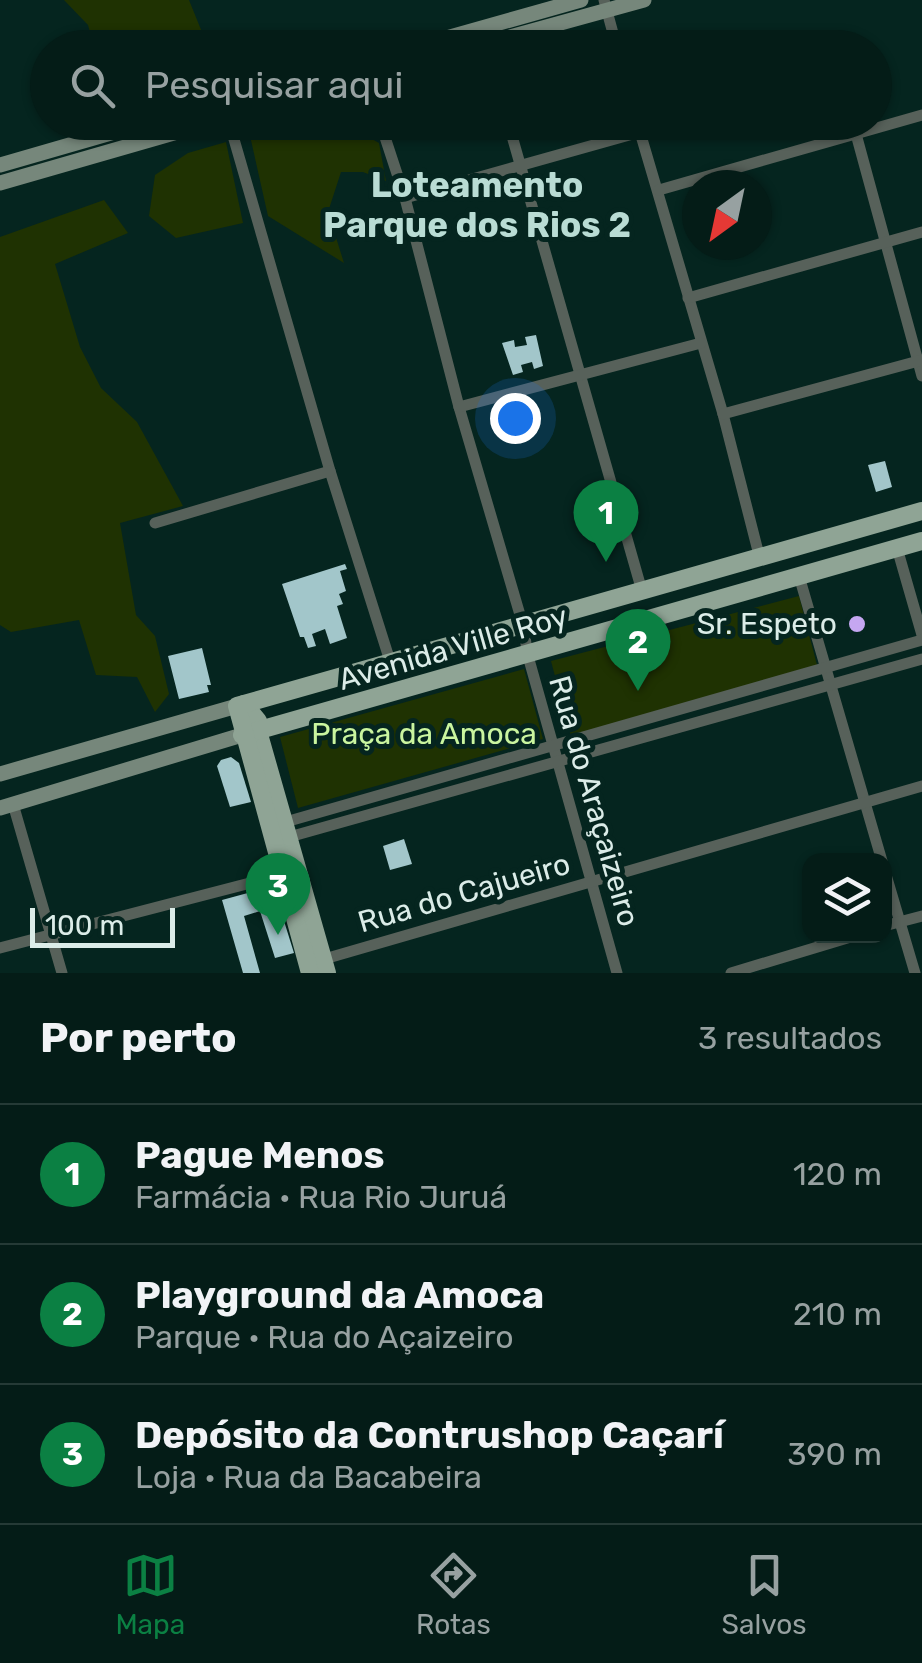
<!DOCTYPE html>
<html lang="pt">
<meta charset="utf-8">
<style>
:root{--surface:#041c17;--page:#122924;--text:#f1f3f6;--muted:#97a1a1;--line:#253a36;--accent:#0b8043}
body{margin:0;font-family:Rubik,sans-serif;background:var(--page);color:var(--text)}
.controls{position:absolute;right:30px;bottom:30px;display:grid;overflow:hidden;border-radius:20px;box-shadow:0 2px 8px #0004}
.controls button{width:90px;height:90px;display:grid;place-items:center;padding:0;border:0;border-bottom:2px solid var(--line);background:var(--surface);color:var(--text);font:50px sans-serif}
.compass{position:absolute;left:682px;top:170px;width:90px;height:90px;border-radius:50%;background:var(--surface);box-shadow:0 2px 8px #0004;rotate:213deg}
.scale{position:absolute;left:30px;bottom:25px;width:145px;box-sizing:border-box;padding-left:10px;border:5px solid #dbece8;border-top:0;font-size:28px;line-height:35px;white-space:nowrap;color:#dbece8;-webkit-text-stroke:8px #05251f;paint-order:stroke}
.you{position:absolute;left:515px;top:418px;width:35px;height:35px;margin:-25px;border:8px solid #fff;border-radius:50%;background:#1a73e8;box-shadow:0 0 0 15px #1a73e833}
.badge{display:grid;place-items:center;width:65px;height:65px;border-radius:50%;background:var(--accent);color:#fff;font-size:32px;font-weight:700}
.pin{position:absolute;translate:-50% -82px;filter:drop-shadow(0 2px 5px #0008)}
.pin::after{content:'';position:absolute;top:52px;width:35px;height:30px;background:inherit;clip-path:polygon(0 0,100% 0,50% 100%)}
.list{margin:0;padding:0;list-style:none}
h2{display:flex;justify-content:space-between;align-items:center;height:130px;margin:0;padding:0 40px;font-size:42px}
h2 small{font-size:32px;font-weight:400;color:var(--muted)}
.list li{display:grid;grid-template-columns:65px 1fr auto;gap:30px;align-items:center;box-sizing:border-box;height:140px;padding:0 40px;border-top:2px solid var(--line)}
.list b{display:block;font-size:38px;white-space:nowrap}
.list p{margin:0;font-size:32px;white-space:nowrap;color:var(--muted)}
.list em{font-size:32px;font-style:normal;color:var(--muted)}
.icon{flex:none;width:55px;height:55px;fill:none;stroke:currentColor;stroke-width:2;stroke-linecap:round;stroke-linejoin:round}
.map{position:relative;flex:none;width:922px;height:973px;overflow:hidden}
.search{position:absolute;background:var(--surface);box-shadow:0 2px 8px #0004;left:30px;right:30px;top:30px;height:110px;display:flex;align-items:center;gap:25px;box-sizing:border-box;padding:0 35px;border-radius:55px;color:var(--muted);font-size:38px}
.sheet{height:550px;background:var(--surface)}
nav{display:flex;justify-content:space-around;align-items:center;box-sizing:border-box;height:140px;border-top:2px solid var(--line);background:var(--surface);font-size:28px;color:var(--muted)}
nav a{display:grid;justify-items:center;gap:5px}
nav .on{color:var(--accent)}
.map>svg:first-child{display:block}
</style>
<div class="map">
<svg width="922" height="973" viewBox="0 0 922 973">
<rect width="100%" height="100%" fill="#05251f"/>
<g fill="#1f3202">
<polygon points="64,0 189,0 208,47 94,47 88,25"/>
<polygon points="262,123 344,123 379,143 386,181 363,172 341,172 328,212 344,263 268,216 248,127"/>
<polygon points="226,142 243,223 176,238 149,216 155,175 188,153"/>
<polygon points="104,200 128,233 55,264 80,347 101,388 137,422 183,506 120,523 136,615 155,636 169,694 155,712 137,677 96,675 79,620 11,632 0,625 0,237"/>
<polygon points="799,596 817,665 571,737 551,661"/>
<polygon points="524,669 543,739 298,808 280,737"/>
</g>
<g fill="#a2c6ca">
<polygon points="536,335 543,366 534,369 532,362 521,365 523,372 513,375 502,343 514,340 515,347 527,345 525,337"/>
<polygon points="885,461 892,487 876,492 868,465"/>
<polygon points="345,564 347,569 340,571 346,591 339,594 343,604 337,606 347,638 330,644 325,629 312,634 316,646 308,648 304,637 300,637 282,584"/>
<polygon points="202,648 211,685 207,685 209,692 179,699 168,656"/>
<polygon points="231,757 239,763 251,802 230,807 217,766 221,760"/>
<polygon points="404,839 412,864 390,870 383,846"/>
<polygon points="273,886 294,953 275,958 260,911 244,916 260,973 243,973 222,900"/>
</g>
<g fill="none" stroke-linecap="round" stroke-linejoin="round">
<g stroke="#57615a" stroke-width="11">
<polyline points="604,0 617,48"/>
<polyline points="229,122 330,471 390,661"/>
<polyline points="380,122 405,198 459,407 523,625 528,656 617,973"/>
<polyline points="508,122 642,591"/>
<polyline points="637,122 723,414 760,559"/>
<polyline points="856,134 922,376"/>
<polyline points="659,190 922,115"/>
<polyline points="405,198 640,132"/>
<polyline points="688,298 922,232"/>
<polyline points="459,407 701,343"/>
<polyline points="723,414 922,360"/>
<polyline points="155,523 330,471"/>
<polyline points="897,548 922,635"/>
<polyline points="799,576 882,861"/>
<polyline points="13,804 62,973"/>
<polyline points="282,823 922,640"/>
<polyline points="282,839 922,659"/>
<polyline points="884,868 915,973"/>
<polyline points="884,926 922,916"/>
<polyline points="0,948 281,875"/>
<polyline points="321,960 922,786"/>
<polyline points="731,973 854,936"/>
</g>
<g stroke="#76877b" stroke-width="15">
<polyline points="411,48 581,0"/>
<polyline points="470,48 644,0"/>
<polyline points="0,165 149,122"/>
<polyline points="0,183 212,122"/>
<polyline points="0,774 237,706"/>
<polyline points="0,808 242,735"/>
</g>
<g stroke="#8fa495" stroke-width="18">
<polyline points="244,704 258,721 258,731 327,973"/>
<polyline points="242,735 922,541"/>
<polyline points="310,973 237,706 922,511"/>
</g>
</g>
<circle fill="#c5a7f1" stroke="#05251f" stroke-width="4" cx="857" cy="624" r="10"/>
<g text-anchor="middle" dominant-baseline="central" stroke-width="10" stroke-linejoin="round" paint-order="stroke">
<g font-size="30" fill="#dbece8" stroke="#05251f" text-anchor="end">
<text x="837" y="624">Sr. Espeto</text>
</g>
<g font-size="30" fill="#dbece8" stroke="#05251f">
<text transform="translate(453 648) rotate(-16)">Avenida Ville Roy</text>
<text transform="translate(594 801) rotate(74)">Rua do Araçaizeiro</text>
<text transform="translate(464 893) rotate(-16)">Rua do Cajueiro</text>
</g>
<g font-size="30" fill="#caf59f" stroke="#05251f">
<text x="424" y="734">Praça da Amoca</text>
</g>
<g font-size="35" font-weight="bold" fill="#b9dcd4" stroke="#05251f">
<text x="477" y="185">Loteamento<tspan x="477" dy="40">Parque dos Rios 2</tspan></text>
</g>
</g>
</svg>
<div class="controls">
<button><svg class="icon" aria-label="layers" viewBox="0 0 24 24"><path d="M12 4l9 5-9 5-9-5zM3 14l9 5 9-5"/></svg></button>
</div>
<svg class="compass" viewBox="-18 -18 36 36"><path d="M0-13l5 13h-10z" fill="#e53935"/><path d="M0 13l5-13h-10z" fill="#97a1a1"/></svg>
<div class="scale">100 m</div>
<div class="you"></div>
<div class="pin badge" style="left:606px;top:562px">1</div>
<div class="pin badge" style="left:638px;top:691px">2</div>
<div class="pin badge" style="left:278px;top:935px">3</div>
<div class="search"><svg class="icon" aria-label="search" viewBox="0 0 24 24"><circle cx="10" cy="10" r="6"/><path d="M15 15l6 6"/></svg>Pesquisar aqui</div>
</div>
<section class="sheet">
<h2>Por perto<small>3 resultados</small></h2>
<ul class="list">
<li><span class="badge">1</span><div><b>Pague Menos</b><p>Farmácia · Rua Rio Juruá</p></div><em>120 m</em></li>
<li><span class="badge">2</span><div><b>Playground da Amoca</b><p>Parque · Rua do Açaizeiro</p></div><em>210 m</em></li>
<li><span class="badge">3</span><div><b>Depósito da Contrushop Caçarí</b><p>Loja · Rua da Bacabeira</p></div><em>390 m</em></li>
</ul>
</section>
<nav>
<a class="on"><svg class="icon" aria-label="map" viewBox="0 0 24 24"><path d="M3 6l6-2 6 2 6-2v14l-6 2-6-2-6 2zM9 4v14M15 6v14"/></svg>Mapa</a>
<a><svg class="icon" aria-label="directions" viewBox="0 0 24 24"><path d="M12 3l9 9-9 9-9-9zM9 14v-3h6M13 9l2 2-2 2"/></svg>Rotas</a>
<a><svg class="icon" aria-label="saved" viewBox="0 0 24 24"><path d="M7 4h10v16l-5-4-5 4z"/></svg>Salvos</a>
</nav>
